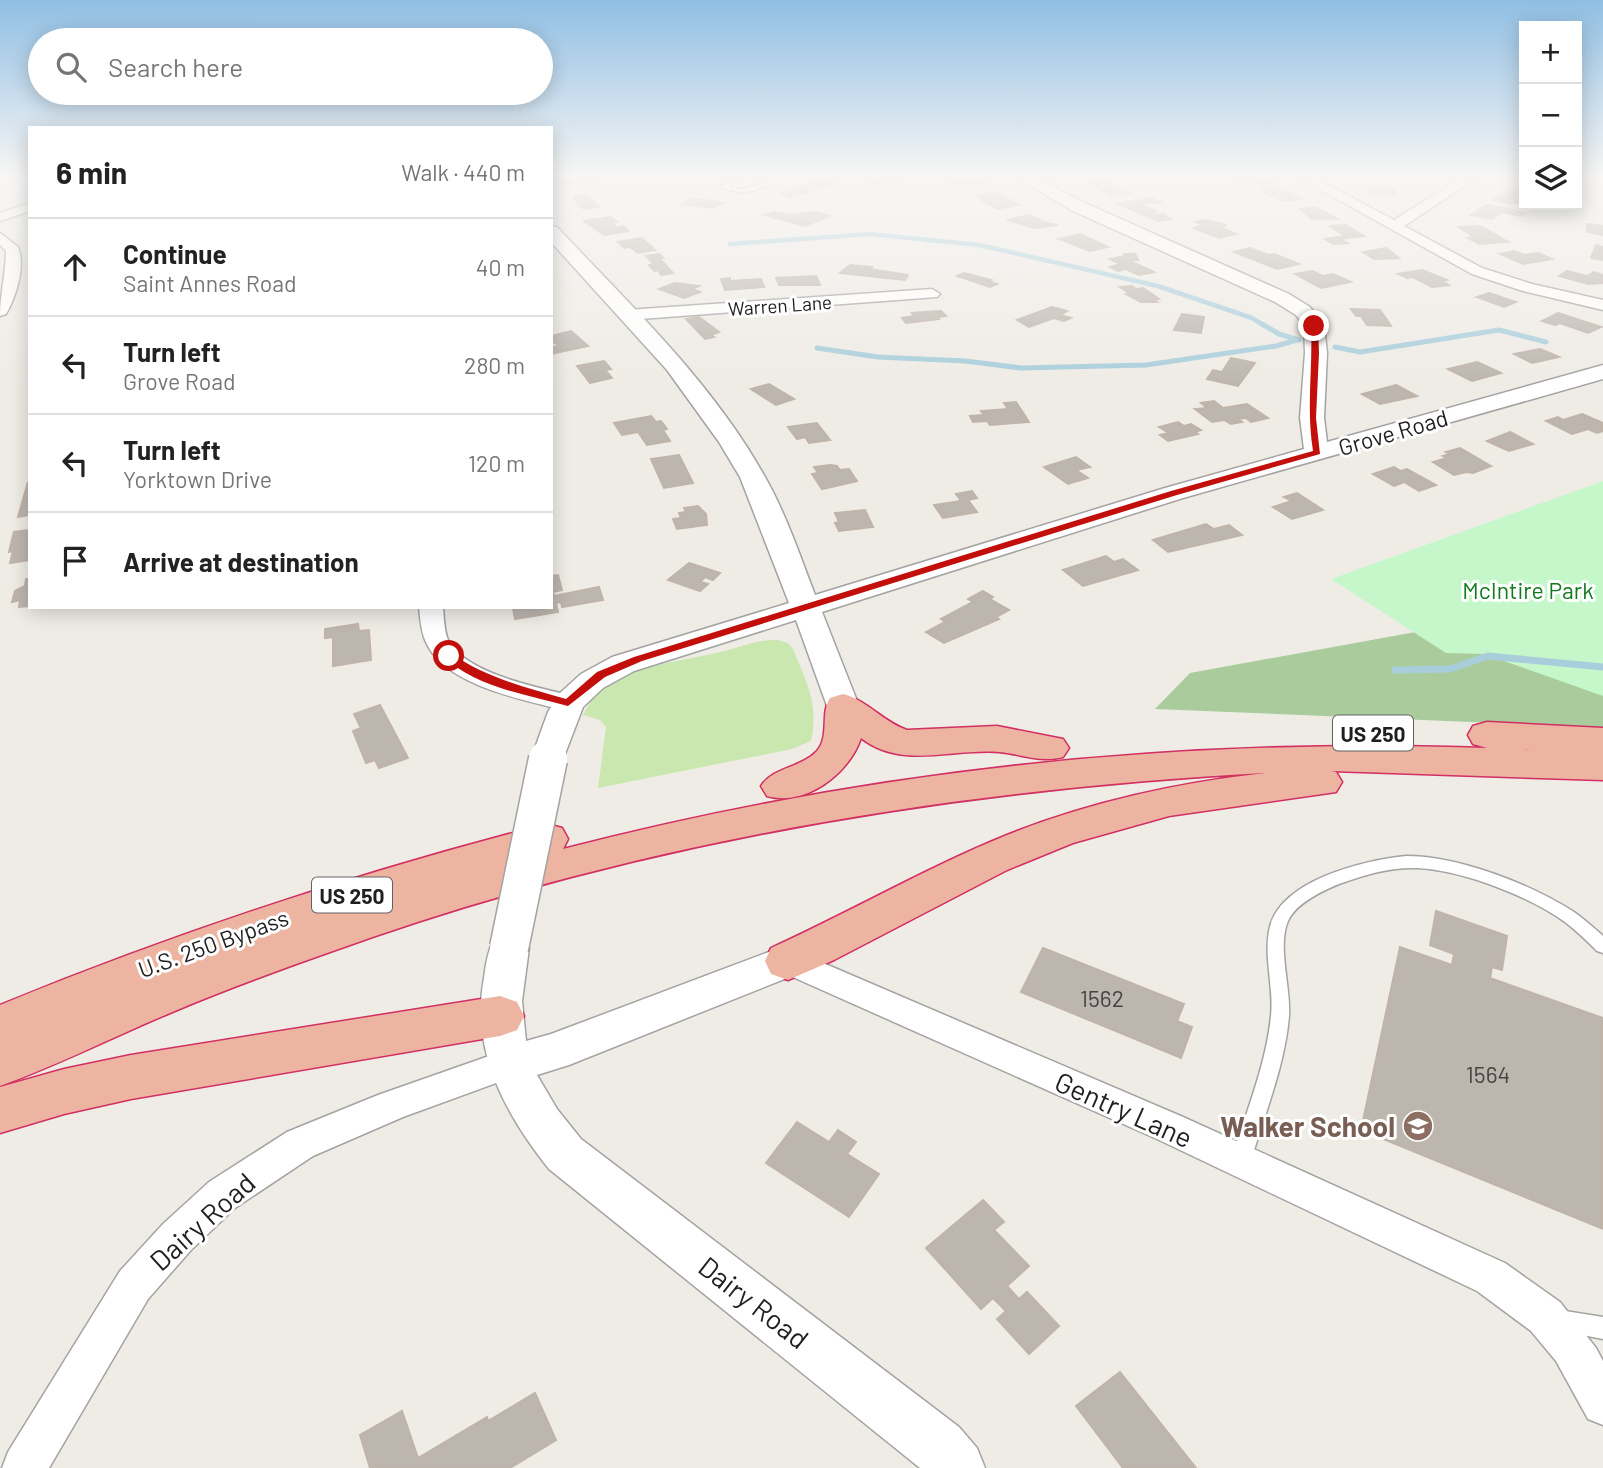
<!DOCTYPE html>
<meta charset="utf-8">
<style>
:root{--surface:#fff;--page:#f6f6f6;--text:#222;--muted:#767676;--line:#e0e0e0}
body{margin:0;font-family:Barlow,sans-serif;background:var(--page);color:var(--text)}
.controls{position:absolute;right:21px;top:21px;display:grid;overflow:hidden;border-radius:0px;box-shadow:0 4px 18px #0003}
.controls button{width:63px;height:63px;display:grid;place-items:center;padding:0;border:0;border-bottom:2px solid var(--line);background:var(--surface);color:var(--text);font:35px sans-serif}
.stop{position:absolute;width:21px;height:21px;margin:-16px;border:5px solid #c30f0b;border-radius:50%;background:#fff}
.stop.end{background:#c30f0b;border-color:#fff;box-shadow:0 2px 7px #0008}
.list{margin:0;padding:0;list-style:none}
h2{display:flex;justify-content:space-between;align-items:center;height:91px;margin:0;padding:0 28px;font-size:30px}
h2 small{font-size:23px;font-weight:400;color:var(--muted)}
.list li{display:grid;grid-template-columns:46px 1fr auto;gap:21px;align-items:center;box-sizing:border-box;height:98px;padding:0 28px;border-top:2px solid var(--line)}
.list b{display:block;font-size:26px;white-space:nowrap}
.list p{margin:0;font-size:23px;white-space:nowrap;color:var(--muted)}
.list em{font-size:23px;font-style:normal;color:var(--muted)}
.icon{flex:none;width:38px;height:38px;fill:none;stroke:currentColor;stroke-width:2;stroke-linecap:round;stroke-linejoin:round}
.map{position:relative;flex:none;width:1603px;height:1468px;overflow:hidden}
.search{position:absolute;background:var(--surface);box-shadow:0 4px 18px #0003;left:28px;top:28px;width:525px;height:77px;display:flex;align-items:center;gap:18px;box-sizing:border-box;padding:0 24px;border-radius:38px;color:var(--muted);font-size:26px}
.panel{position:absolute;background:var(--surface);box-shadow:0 4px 18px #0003;left:28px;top:126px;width:525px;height:483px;border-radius:0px}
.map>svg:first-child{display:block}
</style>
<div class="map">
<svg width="1603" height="1468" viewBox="0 0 1603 1468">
<rect width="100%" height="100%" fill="#efece6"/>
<path fill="#c9e7af" d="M778,640L788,643L793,649C807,684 819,703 811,741L792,749L598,788L606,727L600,720L583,715C589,703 594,694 606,686C636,664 685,661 720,652C739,648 757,639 778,640Z"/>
<polygon fill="#aacc9d" points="1603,548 1603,731 1566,726 1155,709 1190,673 1421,631"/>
<polygon fill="#c6f7cb" points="1603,481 1603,696 1484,654 1446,653 1331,579"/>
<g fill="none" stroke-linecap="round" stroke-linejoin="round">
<polyline stroke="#a9cedb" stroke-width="4.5" points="730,244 870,234 979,245 1158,286 1252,318 1265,326"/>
<g stroke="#a9cedb" stroke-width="5">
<polyline points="1262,324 1279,334 1299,340"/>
<polyline points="1335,347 1360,352 1499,330 1546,342"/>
<polyline points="817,348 878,357 965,361 1021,368 1146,365 1276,346 1297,340"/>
</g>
<polyline stroke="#a9cedb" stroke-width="7" points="1395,670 1450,669 1488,656 1603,667"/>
</g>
<g fill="#bcb6af" stroke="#c0b4a9" stroke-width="2">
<polygon points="561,179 602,179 556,186 551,180"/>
<polygon points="863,179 902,179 868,185"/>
<polygon points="944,179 983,179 988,185 948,184"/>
<polygon points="1237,179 1270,179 1275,182 1262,185 1247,179"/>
<polygon points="822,180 835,184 790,197 780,193"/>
<polygon points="1108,180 1113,182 1108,183 1131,193 1114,196 1088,183"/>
<polygon points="1376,185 1393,188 1396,195 1370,193 1370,189 1365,189"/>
<polygon points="1280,188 1301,199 1284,201 1261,192 1268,192 1263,189"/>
<polygon points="1511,190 1524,192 1524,202 1510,204 1492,200"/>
<polygon points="995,193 1003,196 1018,205 997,209 975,196"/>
<polygon points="586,194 600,207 584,209 578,205 573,196"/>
<polygon points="1152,198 1161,202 1140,204 1156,211 1149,212 1156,215 1163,214 1171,219 1158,221 1118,204"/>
<polygon points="692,199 714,201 723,203 711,208 683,204"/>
<polygon points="1486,205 1509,209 1525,214 1521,216 1502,212 1492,219 1471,215"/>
<polygon points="1316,207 1337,219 1312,219 1300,209"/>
<polygon points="774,212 791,215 815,212 830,216 805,226 764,215"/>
<polygon points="1029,215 1047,223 1058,225 1035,228 1007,220"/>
<polygon points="610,217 617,222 612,223 617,228 623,226 628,231 604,235 584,221"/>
<polygon points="1204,220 1227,225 1219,227 1236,234 1219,238 1193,228 1204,225 1196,222"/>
<polygon points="1587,224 1603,226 1603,235 1587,232"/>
<polygon points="1346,225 1364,236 1340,239 1347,243 1334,244 1325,239 1345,236 1330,226"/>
<polygon points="1480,226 1498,236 1508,242 1479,244 1468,238 1474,237 1459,227"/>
<polygon points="1080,234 1108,247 1090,251 1059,239"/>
<polygon points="642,238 655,250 638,253 630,247 624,248 618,242"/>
<polygon points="1596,245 1603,247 1603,260 1591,258"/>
<polygon points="1250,248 1268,255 1274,254 1299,264 1277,269 1234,252"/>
<polygon points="1386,248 1399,258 1374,259 1363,252"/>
<polygon points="1514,251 1524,255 1538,253 1552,259 1523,264 1500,254"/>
<polygon points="659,254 663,258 659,258 673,273 661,275 658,270 654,271 649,265 654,264 646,256"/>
<polygon points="1124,254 1135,254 1138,260 1128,260 1154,272 1139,275 1126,269 1118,271 1110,267 1121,264 1110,259 1125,256"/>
<polygon points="850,265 872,267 870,269 908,275 905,280 840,273"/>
<polygon points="1422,270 1447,280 1442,281 1449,285 1432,287 1413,277 1407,278 1398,274"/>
<polygon points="1312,271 1323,276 1333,274 1351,282 1321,288 1295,274"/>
<polygon points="1567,271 1587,276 1594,272 1603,275 1603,283 1588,284 1559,276"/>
<polygon points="964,273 991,280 988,281 997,284 990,287 957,276"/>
<polygon points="816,276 820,285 779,285 776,278"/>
<polygon points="730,278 730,281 761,279 764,287 725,290 721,279"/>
<polygon points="675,283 699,286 692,289 700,292 684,298 659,289"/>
<polygon points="1132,286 1136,289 1143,288 1159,299 1154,300 1157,302 1141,302 1126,294 1129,293 1120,287"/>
<polygon points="1489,293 1516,302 1504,307 1477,297"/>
<polygon points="1052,307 1067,311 1060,315 1071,318 1064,321 1054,318 1029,327 1017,320"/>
<polygon points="1351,309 1380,310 1391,326 1367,325 1361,316 1356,316"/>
<polygon points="941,311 946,316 937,317 939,319 906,323 902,318 914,316 912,313"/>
<polygon points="1558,313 1601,327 1588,333 1560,323 1555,325 1542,321"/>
<polygon points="1182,314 1204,317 1201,333 1174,330"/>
<polygon points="699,317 719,332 711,335 714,337 705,339 686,319"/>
<polygon points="571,331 588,346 551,354 551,347 560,346 551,341 551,336"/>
<polygon points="1540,349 1559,357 1532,363 1514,354"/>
<polygon points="1231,358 1255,363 1238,386 1207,379 1213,370 1222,372"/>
<polygon points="604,361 611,369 605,370 612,378 590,383 577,366"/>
<polygon points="1477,362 1501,373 1472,381 1448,369"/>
<polygon points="769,384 794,399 776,405 751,389"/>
<polygon points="1396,385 1417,396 1380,404 1362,394"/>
<polygon points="1214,401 1223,408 1247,404 1268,418 1251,422 1246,418 1238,419 1242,422 1231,424 1224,420 1212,422 1195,409 1207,408 1201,403"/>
<polygon points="1016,402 1029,422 990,425 987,421 973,422 970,416 984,415 981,411 1008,409 1004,403"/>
<polygon points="1582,414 1603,423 1603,431 1597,433 1588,429 1572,434 1546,421 1558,417 1563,420"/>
<polygon points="651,416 656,422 661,421 667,429 663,430 670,441 647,445 638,432 622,435 614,423"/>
<polygon points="1178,422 1184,426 1191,424 1201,430 1195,432 1198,434 1168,441 1160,435 1169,433 1159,427"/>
<polygon points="817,423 830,440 809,443 805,437 797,439 788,427"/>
<polygon points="1510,432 1533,444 1509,451 1487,441"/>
<polygon points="1460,448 1491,466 1473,473 1466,472 1454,475 1433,462 1447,458 1443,456 1450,454 1446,452"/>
<polygon points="679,455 693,483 664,488 651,459"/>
<polygon points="1076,457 1090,467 1076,470 1088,478 1068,484 1044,467"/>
<polygon points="830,465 837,466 840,470 849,469 857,481 822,489 812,474 818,473 814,467"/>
<polygon points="1394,467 1401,471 1407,469 1436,485 1419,491 1404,482 1394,486 1373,474"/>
<polygon points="28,482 30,515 18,517"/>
<polygon points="972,491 977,498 968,500 977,512 943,518 934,505 961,501 956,494"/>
<polygon points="1297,493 1323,510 1292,519 1273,507 1292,501 1284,497"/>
<polygon points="698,506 706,514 707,525 677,529 673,519 681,518 679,513 686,512 684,508"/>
<polygon points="865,510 873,527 839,531 835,523 839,522 835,513"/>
<polygon points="1206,524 1214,529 1229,525 1242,535 1168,552 1153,540"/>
<polygon points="30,530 30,560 10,563 13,551 9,552 14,532"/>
<polygon points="1106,556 1114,562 1123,559 1138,570 1083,586 1063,570"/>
<polygon points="689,563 720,573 713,580 705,577 700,582 708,584 700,591 668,580"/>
<polygon points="558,575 562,590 553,592 554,596 599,587 603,600 562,607 561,602 556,603 558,612 515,619 513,608 551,607 551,576"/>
<polygon points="26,579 30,579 30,606 19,607 20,600 12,602 15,591 25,586"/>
<polygon points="983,591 993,597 990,599 1009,610 996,617 999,619 944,643 926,632 945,622 941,619 973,602 968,599"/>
<polygon points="358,624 359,631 369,630 371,660 333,666 333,637 325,638 325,629"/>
<polygon points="380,705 408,758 379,768 375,760 366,763 353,731 361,728 354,714"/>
<polygon points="1436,911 1507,936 1502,970 1492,967 1490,978 1603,1018 1603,1229 1361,1130 1400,947 1452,965 1454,954 1430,945"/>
<polygon points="1043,948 1184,1004 1177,1021 1192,1027 1181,1058 1021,992"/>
<polygon points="797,1122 829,1142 838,1130 856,1142 847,1154 879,1174 849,1217 766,1163"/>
<polygon points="983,1200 1004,1222 994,1230 1029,1266 1007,1286 1019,1299 1027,1292 1059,1326 1029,1354 997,1319 1006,1311 993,1298 981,1309 926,1248"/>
<polygon points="1120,1372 1196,1468 1123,1468 1076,1406"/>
<polygon points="535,1393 556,1440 510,1468 370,1468 360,1435 402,1411 418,1458 487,1417 488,1421"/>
</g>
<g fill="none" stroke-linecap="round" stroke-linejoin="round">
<g stroke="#a3a3a3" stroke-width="3">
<g id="service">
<polygon points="730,179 737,179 729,187 743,189 759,185 761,179 767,179 764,187 743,193 722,188 722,186"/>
<path d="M1406,856C1459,856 1530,884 1574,912C1584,919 1594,928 1603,936V953L1597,951C1587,941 1577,931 1565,922C1529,896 1462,870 1417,868C1390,867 1364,875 1339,884C1322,891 1296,903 1288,921C1277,946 1291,988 1289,1016C1285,1065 1265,1113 1251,1160L1248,1166L1241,1169L1234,1166L1231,1160C1246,1113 1266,1065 1271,1016C1274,988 1264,959 1269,931C1277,881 1364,860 1406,856Z"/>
<polygon points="1559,1310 1603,1317 1603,1339 1551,1329 1548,1321 1551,1313"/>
</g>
</g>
<g stroke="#a3a3a3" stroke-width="3">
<g id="minor">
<polygon points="1301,179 1317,179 1394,220 1460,179 1475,179 1404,226 1482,268 1532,284 1603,300 1603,310 1523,291 1472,274"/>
<polygon points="30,203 30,211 0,221 0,213"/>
<path d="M0,233L18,247C26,266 16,297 6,314L0,316C0,294 6,273 6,251L0,245Z"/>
<polygon points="932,289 940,294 937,297 627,320 619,315 627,310"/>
<path d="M419,607H443C444,618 444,630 448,640C466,675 542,688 577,697L581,703L577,709L568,711C525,700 443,686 425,640C421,630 420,618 419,607Z"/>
<polygon points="788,948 1183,1117 1505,1263 1560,1302 1596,1348 1603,1361 1603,1425 1588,1419 1556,1361 1531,1331 1477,1291 1157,1139 777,970 772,961 777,952"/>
<polygon points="509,1049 521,1054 526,1064 521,1074 403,1117 313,1156 235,1208 191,1250 148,1299 49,1468 2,1468 8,1452 120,1271 163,1224 209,1182 287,1132 378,1095"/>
</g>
</g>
<g stroke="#a3a3a3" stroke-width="3">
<g id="tertiary">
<path d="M1019,179H1039L1085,203L1289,294L1310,307L1324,326L1327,353L1324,418L1327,442L1603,365V379L1183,498L822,612L859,706L854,713L843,716L832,713L827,706L796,620L634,671L603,688L583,707L560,767L548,770L536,767L531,759L548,712L560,693L581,674L612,657L789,603L740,477L719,442L667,370L551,242V226L557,227C631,306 712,382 765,477C786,514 800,556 815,595L1165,488L1304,449L1300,418L1305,353L1304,326L1296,315L1275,302L1073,211Z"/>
<path d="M509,932L523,937L529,948L522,1001L526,1041L551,1034L774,950L788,945L802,950L808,961L802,972L569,1065L537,1075L557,1109L581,1139L959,1427L977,1448L985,1468H920L549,1169C505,1114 470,1049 484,978C486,963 488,950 495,937Z"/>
</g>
</g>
<g stroke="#d22f62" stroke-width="3">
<g id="trunk">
<path d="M843,694C867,700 883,722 907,730L997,726L1063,739L1069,748L1063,757C1041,763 1021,754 999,752C953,748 902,770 861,738C849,774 805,807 767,796L761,786C773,767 801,768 817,751C830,736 820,713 830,698Z"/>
<path d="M1487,722L1603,728V780L1332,771L1336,772L1342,782L1336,792L1169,816L1073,843L1007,870L834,960L788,980L771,974L765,961L771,948C850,912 926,868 1007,835C1089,802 1177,783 1265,773C946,790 631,843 330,952C276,971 222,991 170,1013C113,1037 58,1065 0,1086V1005C178,932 360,872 547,824L562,828L568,839L563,849C880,767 1205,734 1532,750L1487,748L1473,744L1468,735L1473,726Z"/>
<polygon points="500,996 517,1002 524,1016 517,1030 500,1036 131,1099 64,1114 0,1133 0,1087 64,1069 131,1055"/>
</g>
</g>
<use href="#service" fill="#fff" fill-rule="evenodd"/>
<use href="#minor" fill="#fff" fill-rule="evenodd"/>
<use href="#tertiary" fill="#fff" fill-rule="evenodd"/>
<use href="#trunk" fill="#ecb4a1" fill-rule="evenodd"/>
<g stroke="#a3a3a3" stroke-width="41" stroke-linecap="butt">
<polyline id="tertiary-bridge" points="509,948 548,759"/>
</g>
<use href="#tertiary-bridge" stroke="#fff" stroke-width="38"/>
</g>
<linearGradient id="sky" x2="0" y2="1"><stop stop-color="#8fbee3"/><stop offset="0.46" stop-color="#f8f6f4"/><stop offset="1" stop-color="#f8f6f4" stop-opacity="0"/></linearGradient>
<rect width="1603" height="385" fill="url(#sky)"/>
<path fill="#c30f0b" d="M1314,324L1318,326L1319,353L1316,418L1320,454L1177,495L642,661L605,677L568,706C527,695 475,687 443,656L452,654C487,678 525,687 566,699L597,672L634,657L1171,491L1313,451C1306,407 1313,370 1311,326Z"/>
<defs>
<g id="school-disc" transform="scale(1.575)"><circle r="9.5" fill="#8d6e63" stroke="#fff"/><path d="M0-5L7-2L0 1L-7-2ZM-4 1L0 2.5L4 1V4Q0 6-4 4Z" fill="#fff"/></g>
</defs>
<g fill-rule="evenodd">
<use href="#school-disc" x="1418" y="1126"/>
</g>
<g text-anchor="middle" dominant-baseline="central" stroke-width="6" stroke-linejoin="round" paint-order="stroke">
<g font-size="19" fill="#1f1f1f" stroke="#fff">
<text transform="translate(780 305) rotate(-4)">Warren Lane</text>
</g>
<g fill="#fff" stroke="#626262" stroke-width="2">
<rect x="1333" y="715.5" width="80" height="35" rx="5"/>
<rect x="312" y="877.5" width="80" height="35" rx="5"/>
</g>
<g font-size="21" font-weight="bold" fill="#1f1f1f">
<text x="1373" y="733">US 250</text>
<text x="352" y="895">US 250</text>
</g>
<g font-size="23" fill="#1f1f1f" stroke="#fff">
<text transform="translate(1393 432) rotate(-16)">Grove Road</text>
<text transform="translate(213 943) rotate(-20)">U.S. 250 Bypass</text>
</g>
<g font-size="23" fill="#12791d" stroke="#fff">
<text x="1528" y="590">McIntire Park</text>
</g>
<g font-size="23" fill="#464543">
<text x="1102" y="998">1562</text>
<text x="1488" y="1074">1564</text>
</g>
<g font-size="28" fill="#1f1f1f" stroke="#fff">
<text transform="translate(1124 1109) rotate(24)">Gentry Lane</text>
<text transform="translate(202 1221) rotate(-42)">Dairy Road</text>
<text transform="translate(754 1302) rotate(38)">Dairy Road</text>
</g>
<g font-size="28" font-weight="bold" fill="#785e54" stroke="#fff" text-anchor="end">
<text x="1395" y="1126">Walker School</text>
</g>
</g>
</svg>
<div class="controls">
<button>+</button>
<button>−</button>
<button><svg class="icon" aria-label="layers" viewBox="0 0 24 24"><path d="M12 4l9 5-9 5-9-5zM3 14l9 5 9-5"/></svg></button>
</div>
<div class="stop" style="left:449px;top:656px"></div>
<div class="stop end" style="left:1314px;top:326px"></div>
<div class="search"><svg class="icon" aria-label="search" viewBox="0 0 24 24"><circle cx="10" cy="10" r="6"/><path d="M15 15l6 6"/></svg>Search here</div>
<section class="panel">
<h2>6 min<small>Walk · 440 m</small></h2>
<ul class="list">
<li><svg class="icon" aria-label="ahead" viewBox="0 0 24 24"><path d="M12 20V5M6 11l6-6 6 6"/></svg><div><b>Continue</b><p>Saint Annes Road</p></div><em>40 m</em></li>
<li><svg class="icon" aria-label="left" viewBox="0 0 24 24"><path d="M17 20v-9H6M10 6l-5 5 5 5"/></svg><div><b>Turn left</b><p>Grove Road</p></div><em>280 m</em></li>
<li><svg class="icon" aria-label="left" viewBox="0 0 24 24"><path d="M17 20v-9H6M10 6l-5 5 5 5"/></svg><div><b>Turn left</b><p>Yorktown Drive</p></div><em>120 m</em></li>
<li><svg class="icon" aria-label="arrive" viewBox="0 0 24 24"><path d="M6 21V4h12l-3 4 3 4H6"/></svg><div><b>Arrive at destination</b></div></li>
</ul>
</section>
</div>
